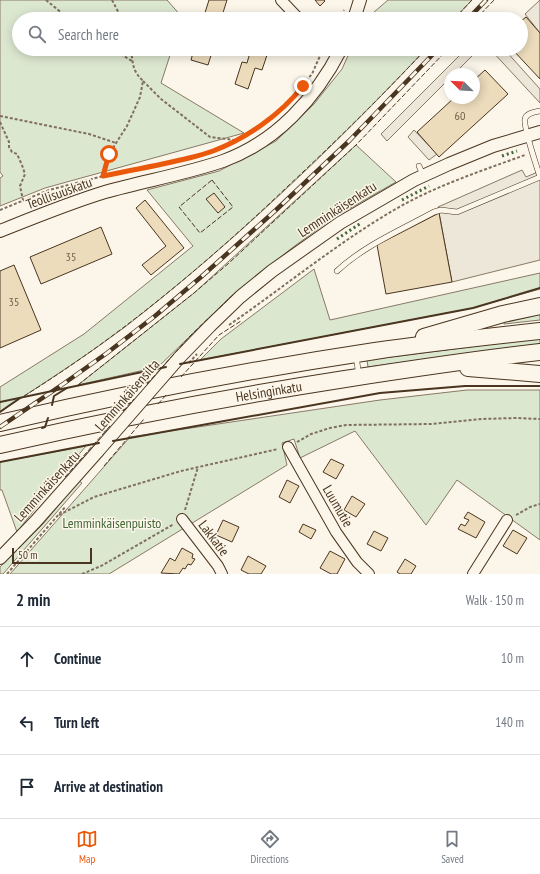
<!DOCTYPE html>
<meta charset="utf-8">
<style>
:root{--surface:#fff;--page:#f2f2f3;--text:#1f2937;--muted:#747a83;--line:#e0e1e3;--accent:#ea580c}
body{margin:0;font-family:"PT Sans Narrow",sans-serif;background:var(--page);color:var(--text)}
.compass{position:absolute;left:444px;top:68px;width:36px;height:36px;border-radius:50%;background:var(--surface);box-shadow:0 2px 10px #0003;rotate:294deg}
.scale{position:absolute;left:12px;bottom:10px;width:80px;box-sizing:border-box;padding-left:4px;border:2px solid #4a3520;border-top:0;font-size:11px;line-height:14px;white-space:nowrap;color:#4a3520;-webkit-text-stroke:3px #fbf6e9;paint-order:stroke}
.stop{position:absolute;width:12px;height:12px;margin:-9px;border:3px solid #ea580c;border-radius:50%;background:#fff}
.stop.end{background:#ea580c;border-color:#fff;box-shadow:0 1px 4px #0008}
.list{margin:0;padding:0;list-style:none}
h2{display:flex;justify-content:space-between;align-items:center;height:52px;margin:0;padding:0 16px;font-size:17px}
h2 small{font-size:13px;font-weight:400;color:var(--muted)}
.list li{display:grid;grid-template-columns:26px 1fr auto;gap:12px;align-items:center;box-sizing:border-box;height:64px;padding:0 16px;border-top:1px solid var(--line)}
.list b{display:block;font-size:15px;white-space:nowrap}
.list em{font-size:13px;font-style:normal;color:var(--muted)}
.icon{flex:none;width:22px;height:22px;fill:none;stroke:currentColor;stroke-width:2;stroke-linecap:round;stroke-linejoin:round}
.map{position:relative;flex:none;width:540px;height:574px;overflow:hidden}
.search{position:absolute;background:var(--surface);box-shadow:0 2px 10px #0003;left:12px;right:12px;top:12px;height:44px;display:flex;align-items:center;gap:10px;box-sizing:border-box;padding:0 14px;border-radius:22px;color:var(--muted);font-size:15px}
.sheet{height:244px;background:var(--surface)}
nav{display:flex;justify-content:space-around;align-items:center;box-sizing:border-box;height:56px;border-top:1px solid var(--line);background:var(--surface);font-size:11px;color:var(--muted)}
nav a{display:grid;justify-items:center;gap:2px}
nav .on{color:var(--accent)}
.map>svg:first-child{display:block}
</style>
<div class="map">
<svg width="540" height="574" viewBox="0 0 540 574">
<rect width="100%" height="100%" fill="#fbf6e9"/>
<g fill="#dce7d0" stroke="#887966">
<polygon points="0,0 167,0 182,17 181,19 19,19 19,49 172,49 161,83 244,133 45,188 0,206 0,178 3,176 0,172"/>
<polygon points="388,0 472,0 454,19 366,19"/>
<path d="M351,49H426C333,148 233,243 125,327C85,357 42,384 0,412V387L84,334L193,246L147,190L219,171L276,141L314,104L342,69Z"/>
<polygon points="356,145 396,182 333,218 292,248 236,292 158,367 78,385 194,293"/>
<polygon points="314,269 330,320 540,273 540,289 473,308 200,360 221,339"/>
<polygon points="540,311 540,320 504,324 503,320"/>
<polygon points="540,338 540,344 368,367 367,360"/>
<polygon points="467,390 540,390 540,540 457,480 426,525 355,431 300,458 294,439 282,443 287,465 109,574 10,574 130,437 380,400"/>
<polygon points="86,446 64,472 17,532 2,490 0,490 0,462"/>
<polygon points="79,481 82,483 3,574 0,574 0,567 43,524"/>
</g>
<g fill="#ede7d9" stroke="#887966">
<polygon points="540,0 540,33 525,14"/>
<polygon points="466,49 479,49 454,74 450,74 450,78 387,141 381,134"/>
<polygon points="490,49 504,49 540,89 540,103"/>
<polygon points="414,130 437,154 429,160 408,137"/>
<polygon points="522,170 526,177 540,171 540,260 452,282 438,207"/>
</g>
<g fill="#ecdcbc" stroke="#4a3520">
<polygon points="209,0 227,0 221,19 203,19"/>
<polygon points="315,0 324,0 325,1 320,6"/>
<polygon points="526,17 540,33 540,79 512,49 521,49 521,21"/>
<polygon points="194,49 213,49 208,65 191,60"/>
<polygon points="251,49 269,49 262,70 255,68 248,89 235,84 242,62 247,63"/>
<polygon points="485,70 508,94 439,157 417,132 454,98 474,98 474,80"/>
<polygon points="214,193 225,207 218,213 206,199"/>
<polygon points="145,200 184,248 151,275 142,265 166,246 136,208"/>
<polygon points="439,213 452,282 386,294 377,245"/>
<polygon points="101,227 112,254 41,284 30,257"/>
<polygon points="14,265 41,330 0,348 0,271"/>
<polygon points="331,459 344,465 336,479 323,472"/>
<polygon points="287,480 299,486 290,503 279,497"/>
<polygon points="352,496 365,504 356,517 344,510"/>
<polygon points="468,512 485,522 476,538 458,529 461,524 465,526 469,520 464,518"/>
<polygon points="223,520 239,527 232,542 216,535"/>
<polygon points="303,524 316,530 311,539 299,532"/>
<polygon points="513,530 527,538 517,554 503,546"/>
<polygon points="374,531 388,538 381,551 367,544"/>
<polygon points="182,548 193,554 192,558 195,559 191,565 188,564 185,569 183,568 179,574 161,573 170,558 175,561"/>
<polygon points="330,551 345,559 337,574 331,574 320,568"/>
<polygon points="248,556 266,566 261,574 249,574 241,570"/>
<polygon points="405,559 416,566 411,574 400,574 397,572"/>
</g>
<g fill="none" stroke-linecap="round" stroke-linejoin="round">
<g stroke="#4a3520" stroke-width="6">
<g id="service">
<path d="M540,111C535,112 526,113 525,119C523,127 537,167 540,177"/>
<polyline points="419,166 423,175"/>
<path d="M337,271C365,245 401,230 434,212L441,210L457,212L540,177"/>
<polyline points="356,356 359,376"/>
</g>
</g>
<g stroke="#4a3520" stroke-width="12">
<g id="minor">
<polyline points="281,0 299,19"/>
<polyline points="288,447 336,532 357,562 369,574"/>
<polyline points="182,519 218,566 222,574"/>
<polyline points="473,574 507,520"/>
</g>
</g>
<g stroke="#4a3520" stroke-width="14">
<g id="tertiary">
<polyline points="354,19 360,0"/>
<path d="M0,231C35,217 69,203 105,192C144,181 185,174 223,161C276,142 316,98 341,49"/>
<polyline points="179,358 210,326 240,297 272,271 340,223 414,180 449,164 493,146 540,132"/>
<polyline points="0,558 36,521 98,451"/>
</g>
</g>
<g stroke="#4a3520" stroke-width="18">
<g id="trunk">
<polyline points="424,337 503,314 540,306"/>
<polyline points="468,368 540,374"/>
<path d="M0,423C124,394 249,370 375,351C430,343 485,337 540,331"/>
<path id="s1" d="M0,445C114,419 229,397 345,379C410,369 475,359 540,352"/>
</g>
</g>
<g stroke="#7f6f5c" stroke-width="2" stroke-dasharray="3 2" stroke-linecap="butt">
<polyline points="46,0 69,19"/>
<polyline points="112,0 122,19"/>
<polyline points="338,19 344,10"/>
<polyline points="112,49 132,61"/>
<polyline points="143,81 161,99 210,137 235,140"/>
<polyline points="306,81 312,74 323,49"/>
<polyline points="0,116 89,134 116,143"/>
<polyline points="0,122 9,142 9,147 12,152 17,154 22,165 25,174 20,186 23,200"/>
<path d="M103,176L109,154L127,126L140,97L143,81C132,70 133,64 131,49"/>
<polyline points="0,210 49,190 103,176 179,161 212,152 243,137 273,116 289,102"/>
<path d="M229,325C284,287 336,244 394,210C435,186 481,171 525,155"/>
<polyline points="297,442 311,434 330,428 346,425 431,424 482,419 516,418 540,419"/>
<polyline points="185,510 198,467"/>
<polyline points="59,515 94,497 181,471 278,449"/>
<polyline points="516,515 530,507 540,504"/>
<polyline points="7,574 66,506"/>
<polyline points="82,574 101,566 174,524"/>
</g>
<use href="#service" stroke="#fbf6e9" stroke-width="5"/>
<use href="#minor" stroke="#fbf6e9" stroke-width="10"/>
<use href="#tertiary" stroke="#fbf6e9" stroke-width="12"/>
<use href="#trunk" stroke="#fbf6e9" stroke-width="16"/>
<g stroke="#4a3520" stroke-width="4.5">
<g id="rail">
<polyline points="468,19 486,0"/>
<polyline points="0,427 66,382 107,353 155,316 201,277 276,210 349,141 438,49"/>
</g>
</g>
<use href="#rail" stroke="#fbf6e9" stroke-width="3" stroke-dasharray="9" stroke-linecap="butt"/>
<g stroke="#4a3520" stroke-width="14" stroke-linecap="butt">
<polyline id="tertiary-bridge" points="98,451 179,358"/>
</g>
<polyline stroke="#7f6f5c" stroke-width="2" stroke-dasharray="3 2" stroke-linecap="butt" points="189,363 197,354"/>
<use href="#tertiary-bridge" stroke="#fbf6e9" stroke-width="12"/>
<g stroke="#436837" stroke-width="3" stroke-dasharray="2 3" stroke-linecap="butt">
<polyline points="502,156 517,151"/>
<polyline points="402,200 429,186"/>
<polyline points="337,239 361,223"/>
</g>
<g stroke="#4a3520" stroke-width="1" stroke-dasharray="5 2" stroke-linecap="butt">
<polyline points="454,19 472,0"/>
<polyline points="476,19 494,0"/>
<polygon points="212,180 233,207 200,233 179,207"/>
<polyline points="181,377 219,335 241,321"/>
<polyline points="147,384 191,335 236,292"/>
<polyline points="78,385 194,293 229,263 356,145 448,49"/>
<path d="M24,396C119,337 205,265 286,188C334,143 381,97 426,49"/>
<polyline points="158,404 167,394"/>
<polyline points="123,411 134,399"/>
<polyline points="104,466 144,419"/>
<polyline points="65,477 110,426"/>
</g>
<g stroke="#4a3520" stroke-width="2">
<polyline points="180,364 473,308 540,288"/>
<polyline points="0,402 166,367"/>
<polyline points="52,405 54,396 67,388"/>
<polyline points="0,412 20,398"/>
<polyline points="42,428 45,427 48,418"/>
<polyline points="113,441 380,393 465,386 540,386"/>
<polyline points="0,462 99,443"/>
</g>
</g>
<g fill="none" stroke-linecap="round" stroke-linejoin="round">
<path stroke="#ea580c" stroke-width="5" d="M109,154L103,176C132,170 161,165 189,158C197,156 205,154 213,151C247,138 280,115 303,86"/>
</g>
<g text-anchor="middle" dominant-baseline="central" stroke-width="3" stroke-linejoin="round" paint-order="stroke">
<g font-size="12" fill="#725f47">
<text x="460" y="115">60</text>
<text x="71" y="256">35</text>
<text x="14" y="301">35</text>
</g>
<g font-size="14" fill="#4a3520" stroke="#fbf6e9">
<text transform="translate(59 193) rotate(-20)">Teollisuuskatu</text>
<text transform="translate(337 209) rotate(-33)">Lemminkäisenkatu</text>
<text stroke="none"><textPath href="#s1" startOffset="274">Helsinginkatu</textPath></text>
<text transform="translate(127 395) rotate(-49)">Lemminkäisensilta</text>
<text transform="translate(47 486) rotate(-48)">Lemminkäisenkatu</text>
<text transform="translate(338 506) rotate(60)">Luumutie</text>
<text transform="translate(214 538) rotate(53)">Lakkatie</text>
</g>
<g font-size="14" fill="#436837" stroke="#fbf6e9">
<text x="112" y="523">Lemminkäisenpuisto</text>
</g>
</g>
</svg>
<svg class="compass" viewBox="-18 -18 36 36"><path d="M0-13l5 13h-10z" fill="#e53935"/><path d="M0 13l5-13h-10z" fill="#747a83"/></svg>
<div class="scale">50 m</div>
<div class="stop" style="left:109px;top:154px"></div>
<div class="stop end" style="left:303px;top:86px"></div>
<div class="search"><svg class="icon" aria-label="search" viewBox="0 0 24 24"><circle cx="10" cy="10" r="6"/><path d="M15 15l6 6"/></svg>Search here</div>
</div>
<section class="sheet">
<h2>2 min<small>Walk · 150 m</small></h2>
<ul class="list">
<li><svg class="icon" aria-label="ahead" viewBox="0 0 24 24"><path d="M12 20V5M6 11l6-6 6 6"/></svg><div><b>Continue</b></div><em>10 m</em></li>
<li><svg class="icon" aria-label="left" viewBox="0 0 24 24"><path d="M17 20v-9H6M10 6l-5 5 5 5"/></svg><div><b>Turn left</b></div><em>140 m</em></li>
<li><svg class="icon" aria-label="arrive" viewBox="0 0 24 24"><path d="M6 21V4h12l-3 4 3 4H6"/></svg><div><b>Arrive at destination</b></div></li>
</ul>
</section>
<nav>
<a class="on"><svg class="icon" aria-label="map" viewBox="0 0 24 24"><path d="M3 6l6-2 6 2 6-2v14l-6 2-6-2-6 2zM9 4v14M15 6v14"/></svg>Map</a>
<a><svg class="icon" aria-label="directions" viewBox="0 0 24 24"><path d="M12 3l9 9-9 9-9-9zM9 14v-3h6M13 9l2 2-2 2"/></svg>Directions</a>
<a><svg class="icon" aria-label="saved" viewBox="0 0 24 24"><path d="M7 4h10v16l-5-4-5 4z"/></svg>Saved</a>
</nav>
